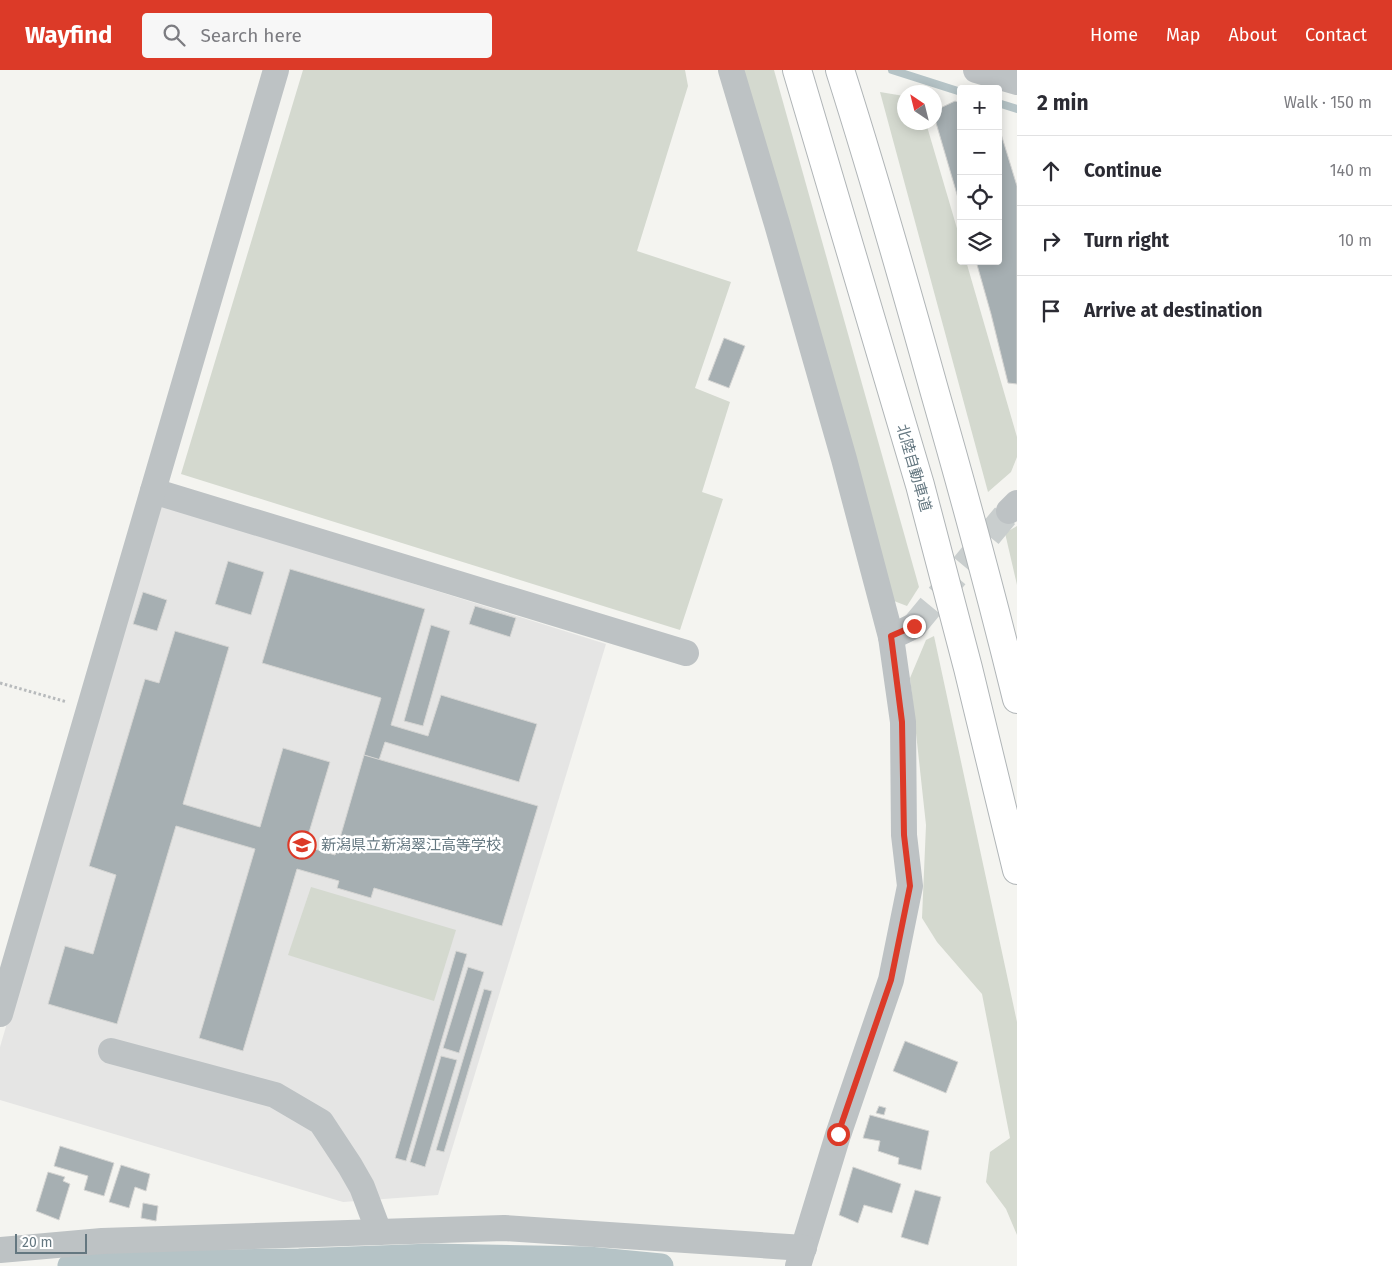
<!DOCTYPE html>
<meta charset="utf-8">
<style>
:root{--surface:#fff;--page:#f7f7f7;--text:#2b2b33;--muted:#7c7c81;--line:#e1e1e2;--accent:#dc3a28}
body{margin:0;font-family:"Fira Sans","Noto Sans JP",sans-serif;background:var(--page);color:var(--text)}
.controls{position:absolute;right:15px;top:15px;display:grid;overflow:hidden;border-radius:5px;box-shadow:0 2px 12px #0003}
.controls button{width:45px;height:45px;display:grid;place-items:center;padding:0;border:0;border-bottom:1px solid var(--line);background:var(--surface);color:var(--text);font:25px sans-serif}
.compass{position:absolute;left:897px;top:15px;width:45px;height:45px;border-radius:50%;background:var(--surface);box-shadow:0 2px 12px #0003;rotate:325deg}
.scale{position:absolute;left:15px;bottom:12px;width:72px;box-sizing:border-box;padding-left:5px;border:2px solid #647780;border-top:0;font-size:14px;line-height:18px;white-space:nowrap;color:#647780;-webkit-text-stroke:4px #fff;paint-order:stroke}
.stop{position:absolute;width:15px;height:15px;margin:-11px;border:4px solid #dc3a28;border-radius:50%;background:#fff}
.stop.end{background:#dc3a28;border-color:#fff;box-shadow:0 1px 5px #0008}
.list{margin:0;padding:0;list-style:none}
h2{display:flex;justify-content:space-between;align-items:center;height:65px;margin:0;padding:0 20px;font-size:21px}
h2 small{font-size:16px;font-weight:400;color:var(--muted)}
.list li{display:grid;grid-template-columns:32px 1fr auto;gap:15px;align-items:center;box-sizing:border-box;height:70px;padding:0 20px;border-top:1px solid var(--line)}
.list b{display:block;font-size:19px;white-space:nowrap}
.list em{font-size:16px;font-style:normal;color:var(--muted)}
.icon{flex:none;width:28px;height:28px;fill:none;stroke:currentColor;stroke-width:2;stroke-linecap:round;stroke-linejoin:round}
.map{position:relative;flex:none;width:1017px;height:1196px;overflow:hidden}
header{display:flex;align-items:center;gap:30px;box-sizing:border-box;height:70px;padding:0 25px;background:var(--accent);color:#fff}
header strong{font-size:24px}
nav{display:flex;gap:28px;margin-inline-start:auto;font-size:18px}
.search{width:350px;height:45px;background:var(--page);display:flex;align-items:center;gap:12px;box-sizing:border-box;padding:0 18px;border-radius:5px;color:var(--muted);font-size:19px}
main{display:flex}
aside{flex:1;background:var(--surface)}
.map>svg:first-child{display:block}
</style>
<header>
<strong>Wayfind</strong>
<div class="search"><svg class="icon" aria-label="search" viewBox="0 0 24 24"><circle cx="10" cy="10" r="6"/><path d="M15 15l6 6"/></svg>Search here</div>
<nav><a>Home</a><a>Map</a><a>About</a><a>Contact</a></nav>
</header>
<main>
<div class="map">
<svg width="1017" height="1196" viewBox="0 0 1017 1196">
<rect width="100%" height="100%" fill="#f4f4f0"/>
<polygon fill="#e5e5e4" points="159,434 606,574 438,1125 343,1132 0,1030 0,977"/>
<g fill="#d4d9cf">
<polygon points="303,0 685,0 688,16 637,181 731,212 695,318 730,332 702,422 723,429 680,560 181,404"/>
<polygon points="742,0 774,0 919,517 907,536 894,531"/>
<polygon points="880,22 904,26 904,52 926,53 961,172 961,191 966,191 1017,367 1017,387 1011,402 988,422"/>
<polygon points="1017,456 1017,515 1005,463"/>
<polygon points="934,566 1017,952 1017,1165 1006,1139 986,1112 990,1082 1010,1068 982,924 937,872 922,848 926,755 910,608 926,570"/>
<polygon points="311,817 456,860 434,931 288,885"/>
</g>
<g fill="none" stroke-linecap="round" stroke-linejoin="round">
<g stroke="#b5c3c6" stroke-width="8">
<polyline points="892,0 961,22"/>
<polyline points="998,33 1017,39"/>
</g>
<polyline stroke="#b5c3c6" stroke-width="25" points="70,1196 130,1193 299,1191 432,1186 588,1189 661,1196"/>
</g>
<g fill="#a6afb2" stroke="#d5d5d3">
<polygon points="955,31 961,33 961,138 934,46 934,41"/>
<polygon points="998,54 1017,116 1017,314 1008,313 991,244 976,191 998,191"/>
<polygon points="724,268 745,276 729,318 708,310"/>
<polygon points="228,491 264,502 251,545 215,534"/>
<polygon points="290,499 425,539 391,655 428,666 441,625 537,654 519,712 385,672 379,690 364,685 381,628 262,593"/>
<polygon points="143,522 167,530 157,561 133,554"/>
<polygon points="475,536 516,548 510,567 469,554"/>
<polygon points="431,555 450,561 423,656 404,651"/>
<polygon points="175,561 229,577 183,734 260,757 283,678 330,692 305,776 335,785 364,685 538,736 502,856 374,818 371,828 337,818 339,811 297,799 243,981 199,968 255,779 176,756 117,954 48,934 65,876 93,884 116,805 89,796 145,609 159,613"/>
<polygon points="456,881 467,884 406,1091 395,1088"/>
<polygon points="468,897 484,902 459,983 443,978"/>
<polygon points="484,919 492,921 444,1082 436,1080"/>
<polygon points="905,971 958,992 946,1023 893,1001"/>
<polygon points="441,986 457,990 425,1097 410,1092"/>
<polygon points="879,1036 886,1038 884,1045 876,1043"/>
<polygon points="870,1045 929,1061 921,1100 898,1094 899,1088 878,1081 880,1071 863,1068"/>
<polygon points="60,1076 114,1093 104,1126 84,1120 88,1106 54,1096"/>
<polygon points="121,1095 150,1104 146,1121 135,1117 129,1138 109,1132"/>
<polygon points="853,1097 901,1114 892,1143 864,1135 858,1153 839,1145"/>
<polygon points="48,1102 65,1107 63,1111 70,1114 59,1150 36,1141"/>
<polygon points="915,1120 941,1127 928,1175 901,1167"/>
<polygon points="143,1133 158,1136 156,1151 141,1148"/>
</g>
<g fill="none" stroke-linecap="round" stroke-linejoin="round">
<polyline stroke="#c9cece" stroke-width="26" stroke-dasharray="26 13" stroke-linecap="butt" points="914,556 1009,441"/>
<g stroke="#b0b5b7" stroke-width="30">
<g id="highway">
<polyline points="797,0 920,415 968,598 1017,800"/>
<path d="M840,0C874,107 905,215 935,323C964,424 992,527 1017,629"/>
</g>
</g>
<polyline stroke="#b7babc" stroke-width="3" stroke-dasharray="2.5 2.5" stroke-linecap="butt" points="0,613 67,632"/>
<g stroke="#bdc2c4" stroke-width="26">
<polyline points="731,0 777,154 844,389 891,567 903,652 904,765 910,816 891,910 838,1065 798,1196"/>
<polyline points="976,0 1017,12"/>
<polyline points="153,421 686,583"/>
<polyline points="1009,441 1017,433"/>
<polyline points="891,567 914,556"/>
<polyline points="0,944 276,0"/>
<polyline points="111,981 275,1025 321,1052 350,1096 362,1117 379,1162"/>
<polyline points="0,1180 102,1171 504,1158 804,1178"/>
</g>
<use href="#highway" stroke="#fff" stroke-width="28"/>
</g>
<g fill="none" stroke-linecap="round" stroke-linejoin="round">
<polyline stroke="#dc3a28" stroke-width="6" points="838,1064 891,910 910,816 904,765 902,652 891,566 914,556"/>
</g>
<defs>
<g id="school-ring" transform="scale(1.4375)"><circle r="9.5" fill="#fff" stroke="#dc3a28" stroke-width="1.5"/><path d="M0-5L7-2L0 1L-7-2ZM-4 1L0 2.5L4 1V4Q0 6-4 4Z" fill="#dc3a28"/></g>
</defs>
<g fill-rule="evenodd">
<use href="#school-ring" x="302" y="775"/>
</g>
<g text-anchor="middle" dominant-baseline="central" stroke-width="5" stroke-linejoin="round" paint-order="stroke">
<g font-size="15" fill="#647780" stroke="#fff">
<text transform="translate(914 398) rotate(74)">北陸自動車道</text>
</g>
<g font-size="15" fill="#647780" stroke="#fff" text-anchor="start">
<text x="321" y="775">新潟県立新潟翠江高等学校</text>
</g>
</g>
</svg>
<div class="controls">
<button>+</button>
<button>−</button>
<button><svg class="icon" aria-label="locate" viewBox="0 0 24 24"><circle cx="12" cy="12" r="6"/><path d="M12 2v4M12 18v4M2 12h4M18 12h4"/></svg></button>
<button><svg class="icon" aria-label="layers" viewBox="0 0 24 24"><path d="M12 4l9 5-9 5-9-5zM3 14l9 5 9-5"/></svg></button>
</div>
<svg class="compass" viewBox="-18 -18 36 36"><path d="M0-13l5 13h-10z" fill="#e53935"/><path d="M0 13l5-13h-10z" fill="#7c7c81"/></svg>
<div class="scale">20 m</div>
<div class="stop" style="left:838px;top:1064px"></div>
<div class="stop end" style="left:914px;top:556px"></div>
</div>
<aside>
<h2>2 min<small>Walk · 150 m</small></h2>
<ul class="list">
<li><svg class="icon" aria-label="ahead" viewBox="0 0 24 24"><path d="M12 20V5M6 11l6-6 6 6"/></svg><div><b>Continue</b></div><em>140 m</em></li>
<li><svg class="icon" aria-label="right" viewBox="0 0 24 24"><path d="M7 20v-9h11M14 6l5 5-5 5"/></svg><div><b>Turn right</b></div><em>10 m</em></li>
<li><svg class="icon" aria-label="arrive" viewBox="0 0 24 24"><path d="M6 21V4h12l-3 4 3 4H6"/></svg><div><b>Arrive at destination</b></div></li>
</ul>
</aside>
</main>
